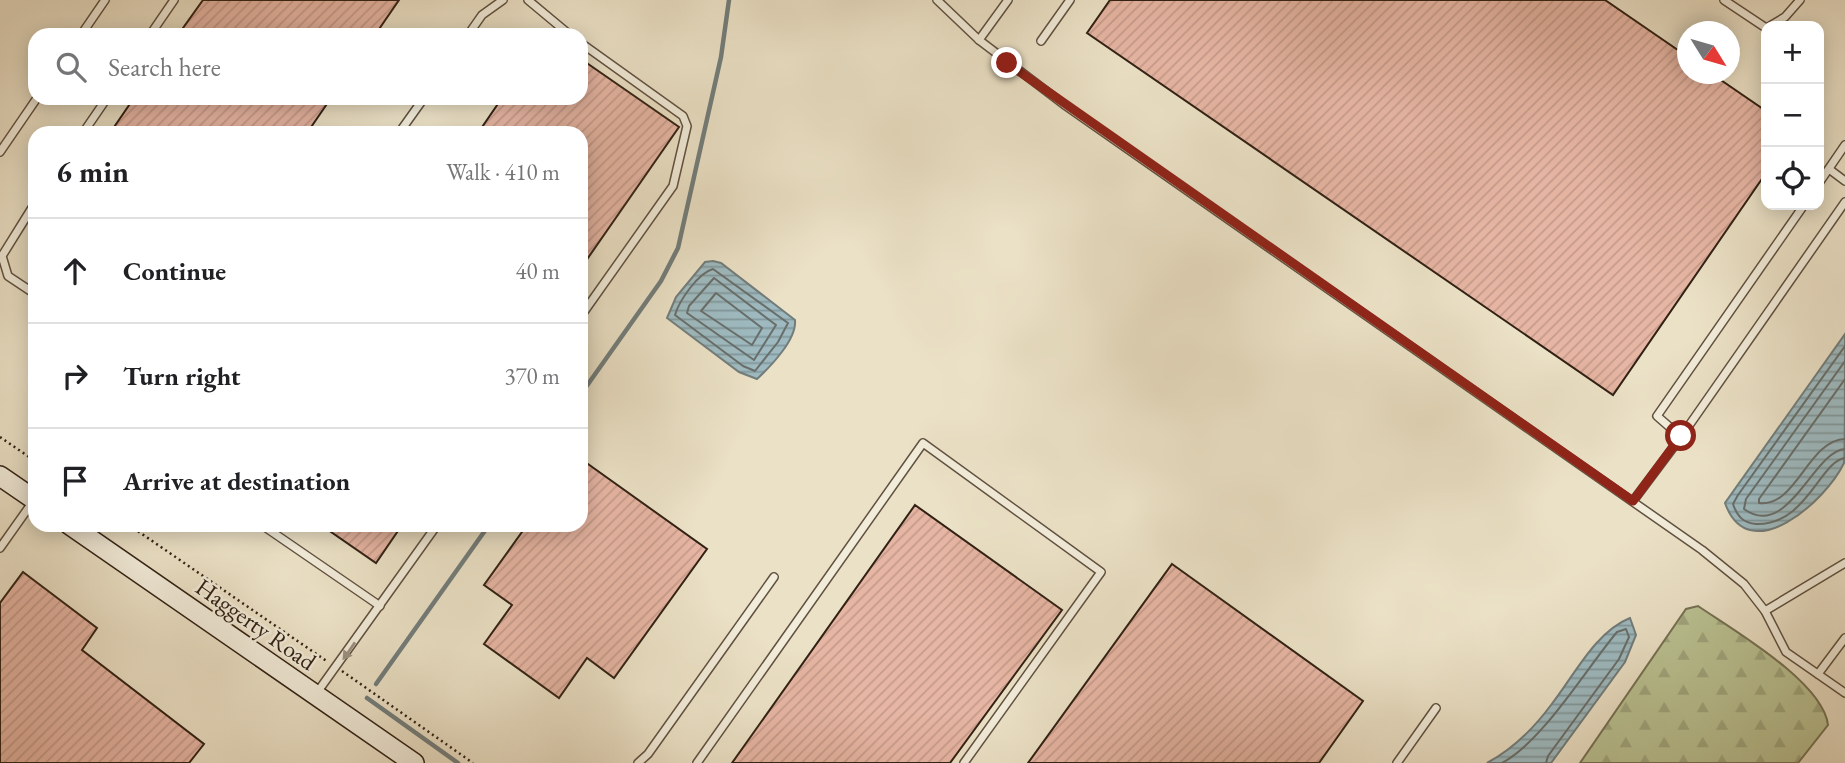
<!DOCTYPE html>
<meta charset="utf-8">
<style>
:root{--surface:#fff;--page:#f2f2f2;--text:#202124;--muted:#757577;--line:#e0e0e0}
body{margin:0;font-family:"EB Garamond",serif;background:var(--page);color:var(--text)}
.controls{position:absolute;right:21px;top:21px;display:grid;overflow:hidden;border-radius:14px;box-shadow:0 4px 18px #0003}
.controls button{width:63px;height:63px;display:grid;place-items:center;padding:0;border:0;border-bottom:2px solid var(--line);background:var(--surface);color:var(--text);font:35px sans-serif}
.compass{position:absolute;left:1677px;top:21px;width:63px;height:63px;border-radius:50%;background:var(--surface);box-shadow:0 4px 18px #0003;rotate:127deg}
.stop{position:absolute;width:21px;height:21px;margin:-16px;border:5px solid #8f2418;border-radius:50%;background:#fff}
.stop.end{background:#8f2418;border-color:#fff;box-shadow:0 2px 7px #0008}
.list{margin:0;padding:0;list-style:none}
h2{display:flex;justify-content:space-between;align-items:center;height:91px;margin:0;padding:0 28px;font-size:30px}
h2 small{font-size:23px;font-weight:400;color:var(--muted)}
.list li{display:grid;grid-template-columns:46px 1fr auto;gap:21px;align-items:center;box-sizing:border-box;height:105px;padding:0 28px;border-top:2px solid var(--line)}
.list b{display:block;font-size:26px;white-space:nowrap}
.list em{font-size:23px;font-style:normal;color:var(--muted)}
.icon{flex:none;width:38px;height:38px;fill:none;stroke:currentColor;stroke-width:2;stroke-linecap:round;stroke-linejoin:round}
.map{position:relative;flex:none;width:1845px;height:763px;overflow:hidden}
.search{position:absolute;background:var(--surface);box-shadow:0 4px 18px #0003;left:28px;top:28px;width:560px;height:77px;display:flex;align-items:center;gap:18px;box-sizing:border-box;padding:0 24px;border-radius:21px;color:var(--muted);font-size:26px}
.panel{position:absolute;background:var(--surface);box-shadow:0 4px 18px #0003;left:28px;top:126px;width:560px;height:406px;border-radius:21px}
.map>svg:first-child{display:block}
</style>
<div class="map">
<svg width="1845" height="763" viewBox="0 0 1845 763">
<defs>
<pattern id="forest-firs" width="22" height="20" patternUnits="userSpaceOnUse" patternTransform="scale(1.75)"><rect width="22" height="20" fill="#bac293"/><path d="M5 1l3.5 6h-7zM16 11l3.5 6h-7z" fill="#a0a67e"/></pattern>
<pattern id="water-rules" width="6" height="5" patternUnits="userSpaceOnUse" patternTransform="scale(1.75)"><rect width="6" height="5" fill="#9ebac0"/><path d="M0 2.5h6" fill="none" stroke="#81979b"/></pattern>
<pattern id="building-hatch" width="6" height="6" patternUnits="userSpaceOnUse" patternTransform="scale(1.75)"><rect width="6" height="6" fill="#e6b5a3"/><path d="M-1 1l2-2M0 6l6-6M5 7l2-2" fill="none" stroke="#c69b8b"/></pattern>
</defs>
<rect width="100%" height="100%" fill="#ebe1c6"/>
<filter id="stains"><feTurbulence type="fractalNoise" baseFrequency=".00286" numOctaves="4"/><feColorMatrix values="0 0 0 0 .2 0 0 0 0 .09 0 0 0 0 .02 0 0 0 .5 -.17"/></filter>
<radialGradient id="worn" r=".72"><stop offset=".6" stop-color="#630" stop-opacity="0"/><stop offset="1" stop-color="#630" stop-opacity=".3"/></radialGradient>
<path fill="url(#forest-firs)" stroke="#767254" stroke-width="2" d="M1698,606C1733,630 1823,682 1828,725L1798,763H1580L1686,609Z"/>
<g fill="url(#water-rules)" stroke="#727d7b" stroke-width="2">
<path d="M713,261L721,263L795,320C797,339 771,366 757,379L739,372L667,318L676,297L705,262Z"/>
<path d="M1845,334C1845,354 1845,452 1844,463C1826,501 1749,570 1725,503Z"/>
<path d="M1630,618L1636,635L1625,662L1551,763H1487C1513,749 1534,728 1551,705C1574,676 1595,632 1630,618Z"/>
</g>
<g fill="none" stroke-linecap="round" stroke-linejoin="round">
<g stroke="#686e6a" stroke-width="2">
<path d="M713,269L788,323L778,342L755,371L743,366L675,315C679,301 698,273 713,269Z"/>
<polygon points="714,278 776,325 754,360 687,313 689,306"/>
<polygon points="716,293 762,328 752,345 701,311"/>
<path d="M1845,346L1738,495L1733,504C1737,516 1743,523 1756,524C1806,526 1820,461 1845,458"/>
<path d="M1845,361L1746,499L1744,509C1788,541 1813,451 1845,449"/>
<path d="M1845,379L1759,499V503C1796,508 1808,440 1845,439"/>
<path d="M1502,763C1543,741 1586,669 1617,632L1626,629L1629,637L1619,659L1548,756L1546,763"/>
</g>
<g stroke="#727d7b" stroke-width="4.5">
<polyline points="581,394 661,281 678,248 721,57 729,0"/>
<polyline points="376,684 489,525"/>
<polyline points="367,698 458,763"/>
</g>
</g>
<g fill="url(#building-hatch)" stroke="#312114" stroke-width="2">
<polygon points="203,0 399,0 375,35 178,35"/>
<polygon points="1110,0 1605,0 1688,57 1688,74 1712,74 1766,111 1766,173 1613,395 1087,33"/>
<polygon points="581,59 679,127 581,268 581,133 478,133 502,98 581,98"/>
<polygon points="134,98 331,98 307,133 110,133"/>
<polygon points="581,459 707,549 614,678 587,658 559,698 484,644 512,605 484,585 527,525 581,525"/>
<polygon points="915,505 1062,610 950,763 732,763"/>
<polygon points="321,525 402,525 376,563"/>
<polygon points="1172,564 1363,701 1319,763 1028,763"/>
<polygon points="23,572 97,628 82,650 204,744 189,763 0,763 0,603"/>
</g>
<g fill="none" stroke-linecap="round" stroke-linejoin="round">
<g stroke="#605140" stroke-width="10">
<g id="service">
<polyline points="528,0 570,35"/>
<polyline points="937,0 979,40 1066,106 1702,550 1744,584 1765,611 1786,652 1845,693"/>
<polyline points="1724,0 1766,28"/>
<polyline points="1770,26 1785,17 1800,0"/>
<polyline points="81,35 105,0"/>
<polyline points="150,35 174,0"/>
<polyline points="468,35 482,15 503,0"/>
<polyline points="979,40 1008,0"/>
<polyline points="1041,41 1070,0"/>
<polyline points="581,43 683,116 687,126 673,186 581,316"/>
<polyline points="83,133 107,98"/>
<polyline points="399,133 424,98"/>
<polyline points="0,152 37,98"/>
<polyline points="1829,169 1845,181"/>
<polyline points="1819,183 1845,145"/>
<polyline points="35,203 2,256 8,276 35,294"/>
<polyline points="1681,437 1845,202"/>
<polyline points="1633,501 1681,437 1657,416 1804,205"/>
<polyline points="262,525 380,606"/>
<polyline points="0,548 34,500"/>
<polyline points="1765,611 1845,563"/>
<polyline points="1818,674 1845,638"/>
<polyline points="316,694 437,525"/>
<polyline points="638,763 648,754 774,577"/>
<polyline points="697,763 923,443 1101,572 964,763"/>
<polyline points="1397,763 1436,708"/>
</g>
</g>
<g stroke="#312114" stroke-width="22">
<g id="secondary">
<polyline points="0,476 35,500"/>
<polyline points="70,525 414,763"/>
</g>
</g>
<g stroke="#312114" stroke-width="2.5" stroke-dasharray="2 3.5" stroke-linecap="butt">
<polyline points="0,437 35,461"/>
<polyline points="129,525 328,662"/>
<polyline points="342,671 473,763"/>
</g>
<use href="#service" stroke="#f2ecda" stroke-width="7"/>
<use href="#secondary" stroke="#f2ecda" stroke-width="19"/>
</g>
<defs><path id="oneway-solid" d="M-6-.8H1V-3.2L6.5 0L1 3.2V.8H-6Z" transform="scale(1.75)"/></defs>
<use fill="#9b9181" href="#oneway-solid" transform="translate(349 651) rotate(125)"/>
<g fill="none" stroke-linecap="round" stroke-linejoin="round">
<polyline stroke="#8f2418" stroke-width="9" points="1007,63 1633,501 1681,436"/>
</g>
<g text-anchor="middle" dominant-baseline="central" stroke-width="5" stroke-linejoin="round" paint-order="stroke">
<g font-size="24" fill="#312114" stroke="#f2ecda">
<text transform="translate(256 624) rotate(35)">Haggerty Road</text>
</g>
</g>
<rect width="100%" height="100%" filter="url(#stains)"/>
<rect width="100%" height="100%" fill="url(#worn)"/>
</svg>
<div class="controls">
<button>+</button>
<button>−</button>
<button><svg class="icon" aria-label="locate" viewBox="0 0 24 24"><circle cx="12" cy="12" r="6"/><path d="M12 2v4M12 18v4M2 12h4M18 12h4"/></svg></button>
</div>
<svg class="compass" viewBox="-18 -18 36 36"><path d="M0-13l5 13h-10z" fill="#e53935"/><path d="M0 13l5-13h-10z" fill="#757577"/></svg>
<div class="stop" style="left:1681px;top:436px"></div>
<div class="stop end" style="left:1007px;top:63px"></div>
<div class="search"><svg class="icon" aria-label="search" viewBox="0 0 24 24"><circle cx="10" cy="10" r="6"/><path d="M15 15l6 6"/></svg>Search here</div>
<section class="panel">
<h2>6 min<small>Walk · 410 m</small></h2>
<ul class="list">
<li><svg class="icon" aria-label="ahead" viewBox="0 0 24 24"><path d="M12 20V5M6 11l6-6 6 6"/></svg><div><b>Continue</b></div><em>40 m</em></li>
<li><svg class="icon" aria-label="right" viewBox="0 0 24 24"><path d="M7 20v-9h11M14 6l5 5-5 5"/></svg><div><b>Turn right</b></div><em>370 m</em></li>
<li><svg class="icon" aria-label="arrive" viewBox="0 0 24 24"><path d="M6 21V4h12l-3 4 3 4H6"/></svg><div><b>Arrive at destination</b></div></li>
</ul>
</section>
</div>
